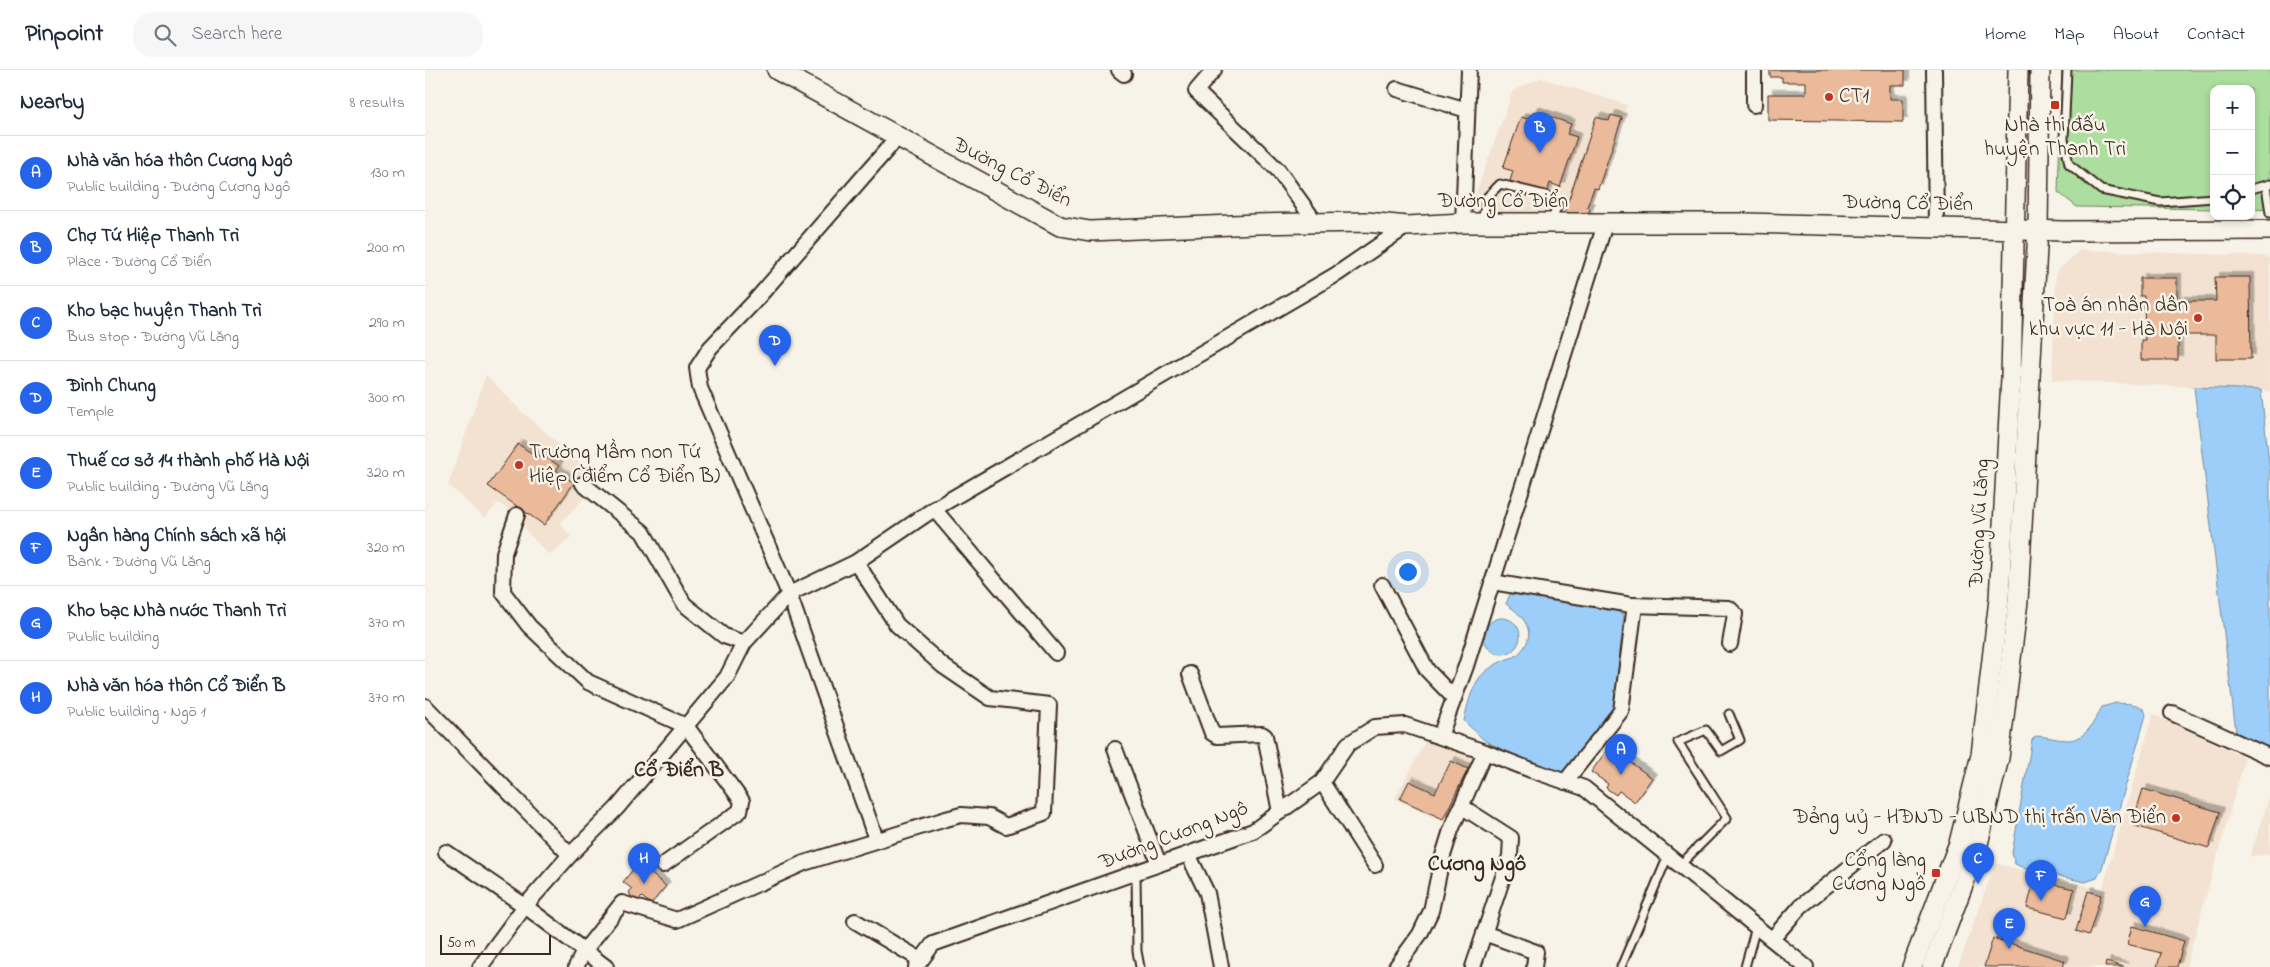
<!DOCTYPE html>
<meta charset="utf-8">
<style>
:root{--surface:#fff;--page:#f6f6f7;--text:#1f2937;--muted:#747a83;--line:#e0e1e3;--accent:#2563eb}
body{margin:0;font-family:"Indie Flower",sans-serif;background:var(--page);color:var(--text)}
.controls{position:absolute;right:15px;top:15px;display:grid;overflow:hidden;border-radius:10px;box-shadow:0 2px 8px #0003}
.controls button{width:45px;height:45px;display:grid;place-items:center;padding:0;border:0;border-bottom:1px solid var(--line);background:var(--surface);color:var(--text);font:25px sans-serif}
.scale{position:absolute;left:15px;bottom:12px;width:111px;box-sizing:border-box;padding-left:5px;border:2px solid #3b2a1e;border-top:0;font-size:14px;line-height:18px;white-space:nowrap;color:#3b2a1e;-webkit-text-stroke:4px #f7f3e8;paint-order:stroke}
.you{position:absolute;left:982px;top:501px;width:18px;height:18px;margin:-12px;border:4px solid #fff;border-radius:50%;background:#1a73e8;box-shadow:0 0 0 8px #1a73e833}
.badge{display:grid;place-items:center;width:32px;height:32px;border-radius:50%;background:var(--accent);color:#fff;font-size:16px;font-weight:700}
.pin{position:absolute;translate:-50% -41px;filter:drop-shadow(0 1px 2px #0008)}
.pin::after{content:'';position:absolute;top:26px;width:18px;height:15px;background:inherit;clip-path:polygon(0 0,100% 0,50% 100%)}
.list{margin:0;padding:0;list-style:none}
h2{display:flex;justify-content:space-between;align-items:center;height:65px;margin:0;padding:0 20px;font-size:21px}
h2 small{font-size:16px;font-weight:400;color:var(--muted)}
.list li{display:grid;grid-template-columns:32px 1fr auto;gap:15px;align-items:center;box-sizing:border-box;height:75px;padding:0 20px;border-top:1px solid var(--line)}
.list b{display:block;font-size:19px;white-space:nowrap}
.list p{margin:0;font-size:16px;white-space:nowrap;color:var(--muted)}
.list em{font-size:16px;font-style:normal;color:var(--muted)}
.icon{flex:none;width:28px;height:28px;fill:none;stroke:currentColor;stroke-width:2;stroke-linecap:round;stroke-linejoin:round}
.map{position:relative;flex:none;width:1845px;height:897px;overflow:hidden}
header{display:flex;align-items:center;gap:30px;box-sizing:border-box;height:70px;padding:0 25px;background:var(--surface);border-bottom:1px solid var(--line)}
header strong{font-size:24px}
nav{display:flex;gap:28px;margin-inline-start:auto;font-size:18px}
.search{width:350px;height:45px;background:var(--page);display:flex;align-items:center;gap:12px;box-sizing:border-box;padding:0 18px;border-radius:20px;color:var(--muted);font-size:19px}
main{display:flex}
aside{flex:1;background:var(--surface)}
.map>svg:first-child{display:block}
</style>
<header>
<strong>Pinpoint</strong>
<div class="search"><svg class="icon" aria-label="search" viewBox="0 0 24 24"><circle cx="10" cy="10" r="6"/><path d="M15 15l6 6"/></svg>Search here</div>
<nav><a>Home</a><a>Map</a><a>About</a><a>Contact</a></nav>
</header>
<main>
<aside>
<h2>Nearby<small>8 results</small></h2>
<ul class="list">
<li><span class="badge">A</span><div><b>Nhà văn hóa thôn Cương Ngô</b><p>Public building · Đường Cương Ngô</p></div><em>130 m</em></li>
<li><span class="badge">B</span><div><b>Chợ Tứ Hiệp Thanh Trì</b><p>Place · Đường Cổ Điển</p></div><em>200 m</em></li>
<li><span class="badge">C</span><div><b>Kho bạc huyện Thanh Trì</b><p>Bus stop · Đường Vũ Lăng</p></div><em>290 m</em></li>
<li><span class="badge">D</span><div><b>Đình Chung</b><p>Temple</p></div><em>300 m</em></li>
<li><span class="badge">E</span><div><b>Thuế cơ sở 14 thành phố Hà Nội</b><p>Public building · Đường Vũ Lăng</p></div><em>320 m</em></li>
<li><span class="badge">F</span><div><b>Ngân hàng Chính sách xã hội</b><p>Bank · Đường Vũ Lăng</p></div><em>320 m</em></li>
<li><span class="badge">G</span><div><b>Kho bạc Nhà nước Thanh Trì</b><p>Public building</p></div><em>370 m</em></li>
<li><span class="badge">H</span><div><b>Nhà văn hóa thôn Cổ Điển B</b><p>Public building · Ngõ 1</p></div><em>370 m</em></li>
</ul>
</aside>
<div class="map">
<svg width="1845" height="897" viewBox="0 0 1845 897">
<defs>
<filter id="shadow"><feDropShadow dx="4.5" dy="-4.5" stdDeviation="0" flood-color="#0004"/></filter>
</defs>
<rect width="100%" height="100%" fill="#f7f3e8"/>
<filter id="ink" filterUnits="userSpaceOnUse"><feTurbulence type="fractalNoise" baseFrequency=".02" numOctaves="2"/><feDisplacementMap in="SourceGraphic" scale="10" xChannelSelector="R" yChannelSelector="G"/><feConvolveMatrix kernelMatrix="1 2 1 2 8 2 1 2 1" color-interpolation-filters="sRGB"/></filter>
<g filter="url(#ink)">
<g fill="#f3e2d1">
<polygon points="1116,8 1202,35 1161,151 1048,151 1049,128 1088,21"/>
<polygon points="1655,180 1841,186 1845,189 1845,321 1627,310 1631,202"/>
<polygon points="61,305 96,341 176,411 135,453 146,467 124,485 101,461 99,449 73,433 60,448 23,415"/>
<polygon points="1728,644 1820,688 1761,897 1533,897 1570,793 1677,820"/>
<polygon points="1003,666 1048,683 1047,699 1020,753 970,729"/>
<polygon points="1845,725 1845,784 1825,786"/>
</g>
<polygon fill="#abde9f" stroke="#73845e" points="1637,0 1845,0 1845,140 1826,139 1826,19 1789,19 1789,139 1652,137 1633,122"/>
<g fill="#9ccef9" stroke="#758ca1">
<polygon points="1769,317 1836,320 1845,402 1845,678 1811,662"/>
<path d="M1085,524C1121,528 1167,526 1199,545L1188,647L1148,698L1138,702L1125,700L1087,685L1059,670L1039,651C1042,637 1046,619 1055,607C1061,600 1072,593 1080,590C1084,588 1088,588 1091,586C1115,566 1101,547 1081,534Z"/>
<circle cx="1077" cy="566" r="18"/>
<path d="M1691,633C1702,634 1719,632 1721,645L1677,798L1672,808L1660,812L1601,799L1590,794L1587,783L1607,670L1611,666C1621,666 1632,670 1642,670C1662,670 1669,651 1677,637Z"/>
</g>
<g fill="#ebba9b" stroke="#3b2a1e" filter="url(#shadow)">
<polygon points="1345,0 1480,0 1480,15 1465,15 1465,29 1478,29 1478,52 1343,50 1343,24 1381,24 1381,12 1357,12 1357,7 1345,7"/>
<polygon points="1109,41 1146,54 1142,64 1152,67 1135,117 1125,113 1122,124 1085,111 1088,101 1078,98 1096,47 1106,50"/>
<polygon points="1186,45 1197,48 1173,119 1169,118 1162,137 1165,138 1161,151 1139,144 1171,47 1184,51"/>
<polygon points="1790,207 1825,207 1826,289 1791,289 1791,265 1753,265 1753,290 1716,290 1716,270 1720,270 1719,226 1715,226 1715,208 1752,208 1752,231 1791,231"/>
<polygon points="93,374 112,387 118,385 134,396 131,400 149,413 119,455 63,416"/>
<polygon points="1184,677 1227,708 1210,732 1194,721 1191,725 1181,718 1183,714 1166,702"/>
<polygon points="1026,691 1043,699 1018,749 975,729 984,711 1010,723"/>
<polygon points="1718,719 1795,742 1784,778 1707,755"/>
<polygon points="213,793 241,816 226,834 217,827 213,831 207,828 204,822 207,819 198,812"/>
<polygon points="1609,810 1649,819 1642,848 1602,838"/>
<polygon points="1663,821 1676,825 1664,865 1651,861"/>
<polygon points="1707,856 1759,871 1752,897 1732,897 1736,883 1702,874"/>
<polygon points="1568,868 1640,891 1638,897 1559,897"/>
<polygon points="1681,892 1699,897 1680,897"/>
</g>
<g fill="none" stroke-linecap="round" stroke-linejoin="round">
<g stroke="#3b2a1e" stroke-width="11">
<g id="lane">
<polyline points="1642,0 1639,69 1644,94 1676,120 1735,132 1789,128"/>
<polyline points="1841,116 1845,143"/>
<polyline points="1826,119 1845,114"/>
<polyline points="1057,151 1062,127 1075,114 1124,126 1133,135 1126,151"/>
<polyline points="1255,795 1302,748 1253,672 1281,660 1296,681 1315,670 1304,644"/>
<polyline points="711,802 712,881 715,897"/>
<polyline points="1196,897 1243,786"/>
<polyline points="1320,897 1331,857"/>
</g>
</g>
<g stroke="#3b2a1e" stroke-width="18">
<g id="street">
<polyline points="694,0 699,4"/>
<polyline points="789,0 771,21 853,100 891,153"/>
<polyline points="1329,0 1329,35"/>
<polyline points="1509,0 1511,157"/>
<polyline points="972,19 1042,40"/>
<polyline points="1038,153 1044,0"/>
<polyline points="158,414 218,462 259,534 299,566 319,573"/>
<polyline points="509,439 631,583"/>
<polyline points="92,445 79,483 78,522 104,556 163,612 261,656 317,731 315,741 238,795"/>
<polyline points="1067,512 1206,535 1304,538 1310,544 1305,574"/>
<polyline points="957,515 1002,600 1029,628"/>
<polyline points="765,604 787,663 792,666 837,664 840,666 855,742"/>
<polyline points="0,636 145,785"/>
<polyline points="1747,643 1845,687"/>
<polyline points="1015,666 1041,596 1180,154"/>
<polyline points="690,679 734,794"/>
<polyline points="897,712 950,795"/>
<polyline points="1140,712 1196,641 1210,535"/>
<polyline points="1036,736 1086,768 1085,786 1048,897"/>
<polyline points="451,769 364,524 275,318 272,298 285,278 329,232 472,68"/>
<polyline points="21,782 100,836 181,897"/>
<polyline points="763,784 782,823 796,897"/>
<polyline points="430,851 496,890"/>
<polyline points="1059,863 1111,882 1109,897"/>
<polyline points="1347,869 1376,836 1459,770"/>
<polyline points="55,897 100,836 145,785 192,738 302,607 319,573 364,524 431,492 509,439 912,204 982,156"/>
<polyline points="151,897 159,881 197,833 252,850 379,793 521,749 536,745 564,747 581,756 619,743 624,635 565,628 518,596 472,555 431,492"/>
<polyline points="491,897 508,874 828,761 897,712 923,674 950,657 980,655 1060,682 1106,700 1159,718 1381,897"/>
<polyline points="971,897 995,864 1006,841 1017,789 1026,760 1060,682"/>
</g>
</g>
<g stroke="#3b2a1e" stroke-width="22">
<g id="secondary">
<polyline points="352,0 635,156 665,161 831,154 942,152 982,156 1038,153 1320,153 1639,161 1845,160"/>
<polyline points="1487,897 1534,773 1556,685 1574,529 1586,308 1593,0"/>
<polyline points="1507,897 1552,778 1574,688 1593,531 1613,159 1615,0"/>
</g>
</g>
<use href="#lane" stroke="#f7f3e8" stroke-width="7"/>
<use href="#street" stroke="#f7f3e8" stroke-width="14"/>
<use href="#secondary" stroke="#f7f3e8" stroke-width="19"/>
</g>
</g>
<g fill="#c8321e" stroke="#f7f3e8" stroke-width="2">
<circle cx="1404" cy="27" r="5"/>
<rect x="1625" y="30" width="10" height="10" rx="2.5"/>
<circle cx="1773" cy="248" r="5"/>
<circle cx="94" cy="395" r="5"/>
<circle cx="1751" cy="748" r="5"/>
<rect x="1506" y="798" width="10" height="10" rx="2.5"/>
</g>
<g text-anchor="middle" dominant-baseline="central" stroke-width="5" stroke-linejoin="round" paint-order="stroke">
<g font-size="21" fill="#3b2a1e" stroke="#f7f3e8" text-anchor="end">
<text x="1414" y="27" text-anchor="start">CT1</text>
<text x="1630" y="56" text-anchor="middle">Nhà thi đấu<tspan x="1630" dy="24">huyện Thanh Trì</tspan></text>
<text x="1763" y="236">Toà án nhân dân<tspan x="1763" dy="24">khu vực 11 - Hà Nội</tspan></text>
<text x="104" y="383" text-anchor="start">Trường Mầm non Tứ<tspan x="104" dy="24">Hiệp (điểm Cổ Điển B)</tspan></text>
<text x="1741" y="748">Đảng uỷ - HĐND - UBND thị trấn Văn Điển</text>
<text x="1501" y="791">Cổng làng<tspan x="1501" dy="24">Cương Ngô</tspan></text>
</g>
<g font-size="21" fill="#3b2a1e" stroke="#f7f3e8">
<text transform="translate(587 103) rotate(27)">Đường Cổ Điển</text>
<text x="1078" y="132">Đường Cổ Điển</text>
<text transform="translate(1483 134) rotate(1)">Đường Cổ Điển</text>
<text transform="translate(1555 453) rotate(-87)">Đường Vũ Lăng</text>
<text transform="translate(749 766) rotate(-21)">Đường Cương Ngô</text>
</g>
<g font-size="22" font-weight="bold" fill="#3b2a1e" stroke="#f7f3e8">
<text x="254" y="701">Cổ Điển B</text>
<text x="1052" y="795">Cương Ngô</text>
</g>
</g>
</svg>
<div class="controls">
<button>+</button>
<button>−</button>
<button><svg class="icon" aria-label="locate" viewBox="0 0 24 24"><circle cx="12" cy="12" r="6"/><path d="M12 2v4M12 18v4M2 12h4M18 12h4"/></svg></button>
</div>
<div class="scale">50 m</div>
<div class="you"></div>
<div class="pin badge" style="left:1196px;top:705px">A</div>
<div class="pin badge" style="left:1115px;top:83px">B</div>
<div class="pin badge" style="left:1553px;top:814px">C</div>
<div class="pin badge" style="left:350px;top:296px">D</div>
<div class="pin badge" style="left:1584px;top:879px">E</div>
<div class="pin badge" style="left:1616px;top:831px">F</div>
<div class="pin badge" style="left:1720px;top:857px">G</div>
<div class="pin badge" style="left:219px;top:814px">H</div>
</div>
</main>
